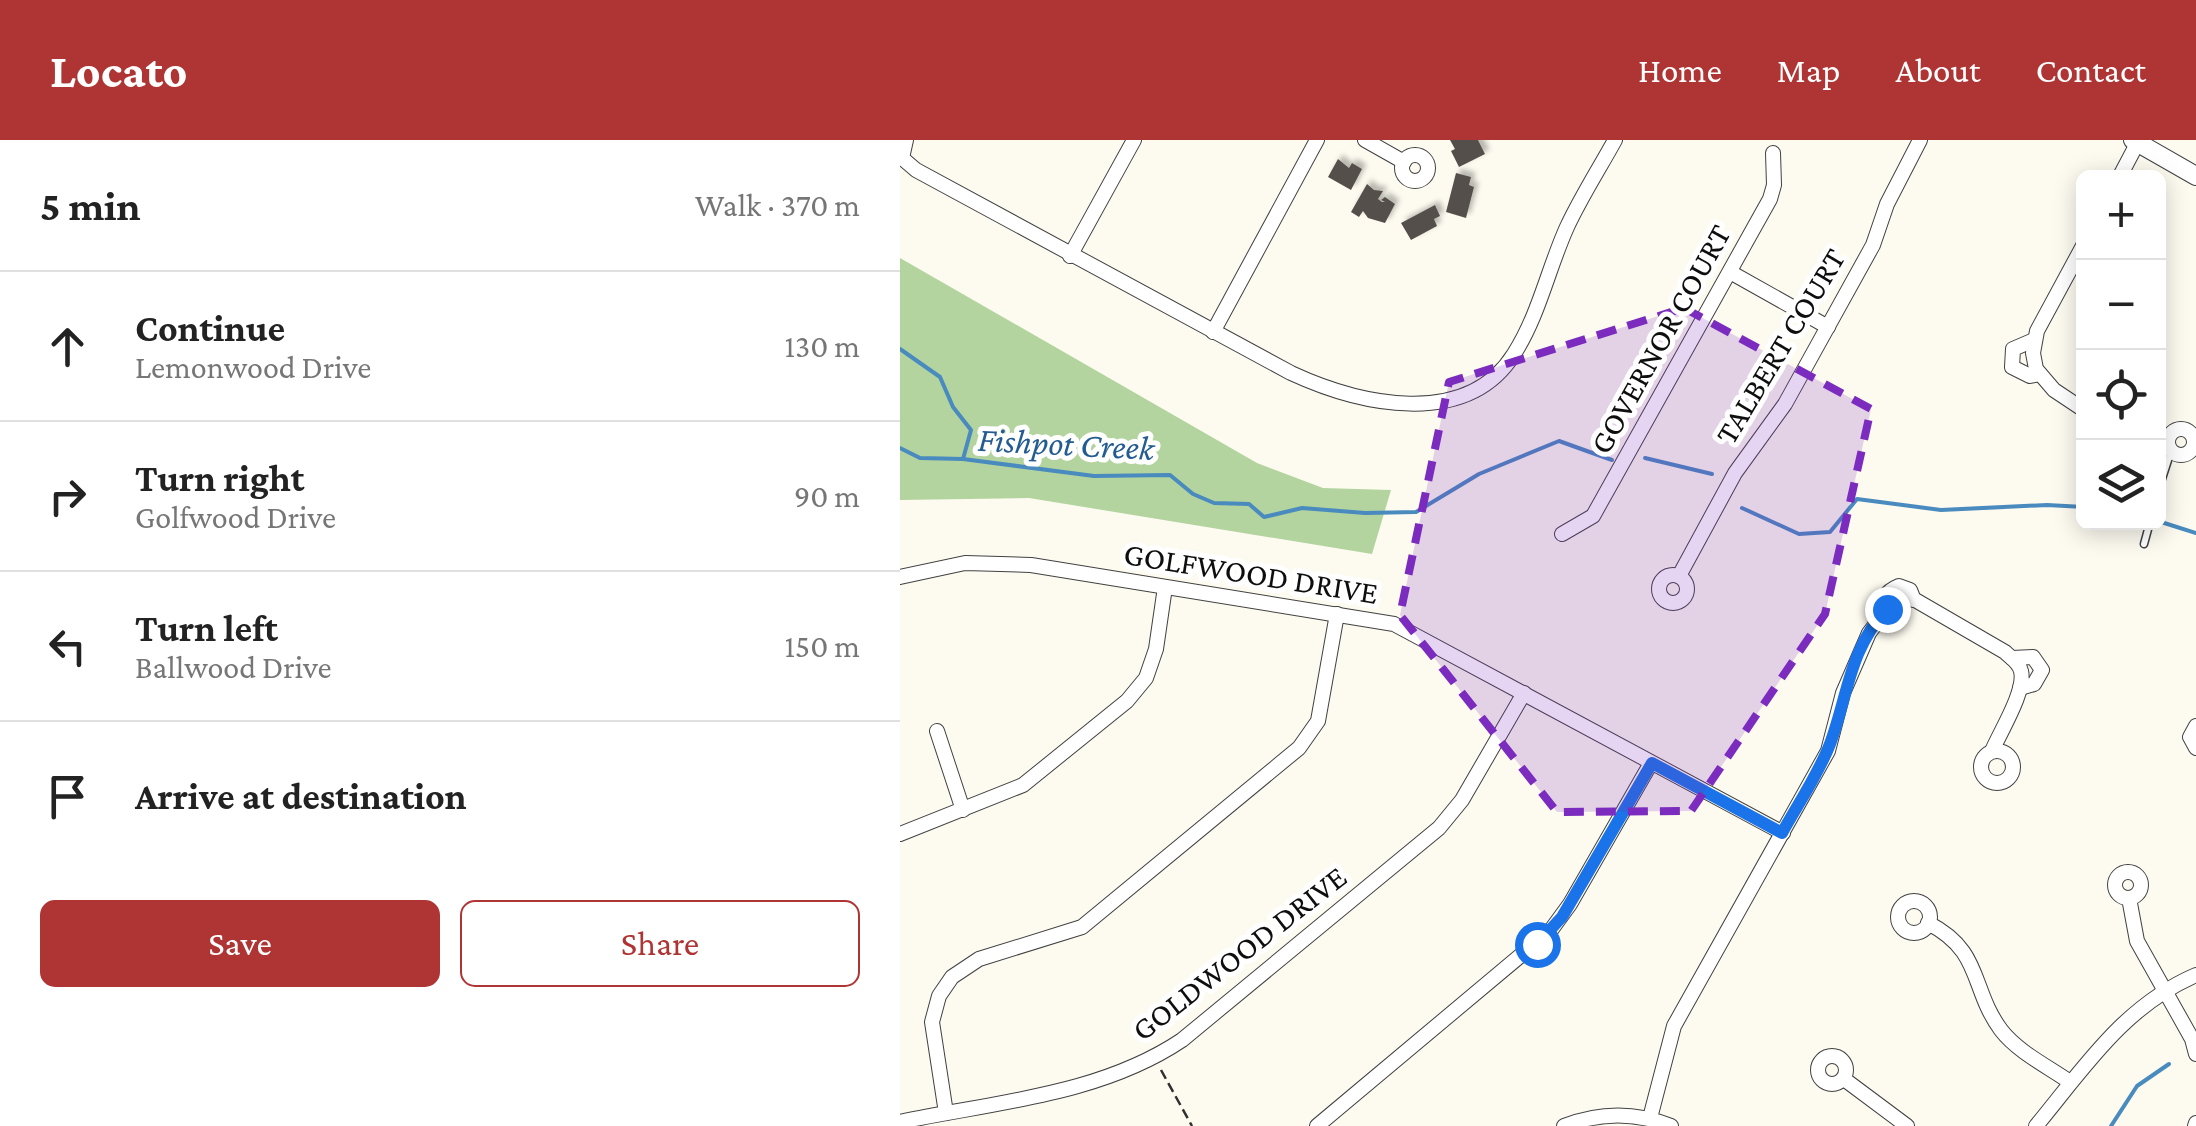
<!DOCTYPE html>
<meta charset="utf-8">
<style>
:root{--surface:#fff;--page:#f6f6f6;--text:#222;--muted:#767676;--line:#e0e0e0;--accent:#af3534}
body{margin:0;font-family:"Crimson Pro",serif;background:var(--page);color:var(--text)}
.controls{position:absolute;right:30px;top:30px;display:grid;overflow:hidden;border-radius:15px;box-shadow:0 5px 25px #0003}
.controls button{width:90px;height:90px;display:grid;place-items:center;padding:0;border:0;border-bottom:2px solid var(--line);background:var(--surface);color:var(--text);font:50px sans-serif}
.stop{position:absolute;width:30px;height:30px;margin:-22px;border:8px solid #1a73e8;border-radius:50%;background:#fff}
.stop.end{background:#1a73e8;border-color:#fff;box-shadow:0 2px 10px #0008}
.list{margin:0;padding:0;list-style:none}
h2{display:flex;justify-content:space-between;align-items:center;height:130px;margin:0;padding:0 40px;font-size:42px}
h2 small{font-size:32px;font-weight:400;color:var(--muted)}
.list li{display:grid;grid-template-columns:65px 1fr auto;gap:30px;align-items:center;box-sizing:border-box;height:150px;padding:0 40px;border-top:2px solid var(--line)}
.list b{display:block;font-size:38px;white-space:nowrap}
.list p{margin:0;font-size:32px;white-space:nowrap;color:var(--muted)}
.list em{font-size:32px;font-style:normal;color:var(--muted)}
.actions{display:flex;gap:20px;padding:30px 40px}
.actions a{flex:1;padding:22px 0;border:2px solid var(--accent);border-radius:15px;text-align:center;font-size:35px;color:var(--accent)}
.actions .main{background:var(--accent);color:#fff}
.icon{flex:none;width:55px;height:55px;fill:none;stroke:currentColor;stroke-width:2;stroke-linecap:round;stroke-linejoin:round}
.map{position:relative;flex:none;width:1296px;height:986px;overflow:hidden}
header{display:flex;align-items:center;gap:60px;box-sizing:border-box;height:140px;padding:0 50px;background:var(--accent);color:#fff}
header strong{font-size:48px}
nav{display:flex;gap:55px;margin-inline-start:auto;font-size:35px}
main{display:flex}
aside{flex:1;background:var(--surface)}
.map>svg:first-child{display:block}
</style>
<header>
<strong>Locato</strong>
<nav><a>Home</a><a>Map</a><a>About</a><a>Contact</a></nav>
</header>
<main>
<aside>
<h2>5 min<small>Walk · 370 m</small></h2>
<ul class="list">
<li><svg class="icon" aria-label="ahead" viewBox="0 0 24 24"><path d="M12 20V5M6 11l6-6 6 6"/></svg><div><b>Continue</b><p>Lemonwood Drive</p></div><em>130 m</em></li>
<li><svg class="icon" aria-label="right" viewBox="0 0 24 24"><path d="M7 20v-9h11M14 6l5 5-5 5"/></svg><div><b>Turn right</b><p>Golfwood Drive</p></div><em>90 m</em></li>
<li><svg class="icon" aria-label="left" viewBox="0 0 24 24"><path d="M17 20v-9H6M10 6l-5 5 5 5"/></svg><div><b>Turn left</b><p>Ballwood Drive</p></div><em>150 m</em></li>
<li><svg class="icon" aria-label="arrive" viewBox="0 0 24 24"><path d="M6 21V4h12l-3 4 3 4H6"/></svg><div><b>Arrive at destination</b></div></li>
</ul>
<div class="actions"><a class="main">Save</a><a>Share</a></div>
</aside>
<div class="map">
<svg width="1296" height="986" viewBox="0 0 1296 986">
<defs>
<filter id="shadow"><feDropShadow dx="4.5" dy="-4.5" stdDeviation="2.5" flood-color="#0004"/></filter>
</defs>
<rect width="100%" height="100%" fill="#fdfbf0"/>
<polygon fill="#b3d49e" points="0,118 357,323 423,348 491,350 472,414 129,358 0,360"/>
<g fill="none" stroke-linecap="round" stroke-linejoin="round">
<g stroke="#498abf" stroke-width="4">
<polyline points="0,209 40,237 53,267 71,290 63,319"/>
<polyline points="0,308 20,318 63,319 194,336 270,335 293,354 314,363 349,364 364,377 402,368 465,373 516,372 579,334 659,301 712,320"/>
<polyline points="745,318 812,334"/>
<polyline points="842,368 899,394 930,392 957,359 1041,370 1147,365 1184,367"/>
<polyline points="1258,381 1296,393"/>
<polyline points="1211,986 1237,946 1269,924"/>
</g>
</g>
<g fill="#55504b" filter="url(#shadow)">
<polygon points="550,0 578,0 585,14 559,27 551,11 555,9"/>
<polygon points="438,19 449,28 452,23 462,29 451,50 428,37"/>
<polygon points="556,33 571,37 569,45 574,47 566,78 546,72"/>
<polygon points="467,44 474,50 483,51 478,59 482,62 485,62 481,60 485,57 495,64 485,83 468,78 463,71 459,77 451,72"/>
<polygon points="535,65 540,76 534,79 537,86 511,100 501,83"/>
</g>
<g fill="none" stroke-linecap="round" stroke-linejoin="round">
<g stroke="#414141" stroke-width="9">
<g id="service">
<polyline points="1258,351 1271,311"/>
<polyline points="1244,404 1250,382"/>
</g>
</g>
<g stroke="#414141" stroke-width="16">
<g id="minor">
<path d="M6,0L2,18L16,30L391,233C458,264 566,290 614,214C639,175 648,129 667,87C681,57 699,29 715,0"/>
<polyline points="465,0 504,22"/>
<circle cx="515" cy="28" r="13"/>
<polyline points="1219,38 1239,0"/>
<polyline points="1184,104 1137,191 1133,213 1136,229 1154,250 1184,270"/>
<polyline points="170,116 234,0"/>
<polyline points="830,132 928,187"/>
<polyline points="313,192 417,0"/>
<polyline points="1134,200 1113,209 1112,227 1130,236 1140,234"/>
<circle cx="1281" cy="302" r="13"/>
<polyline points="662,394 693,376 870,59 874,45 873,13"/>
<circle cx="773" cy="449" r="14"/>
<polyline points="779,436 835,333 885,264 973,105 987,64 1020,0"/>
<polyline points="0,437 65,423 131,425 494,484 883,693"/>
<path d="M984,471C981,458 987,451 999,446L1010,450L1014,460"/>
<polyline points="1112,518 1133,517 1142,530 1134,544 1120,548"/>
<polyline points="1296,586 1290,597 1296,608"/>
<polyline points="37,591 63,670"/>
<circle cx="1097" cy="627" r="16"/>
<polyline points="0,694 123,645 227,561 246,538 256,509 265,447"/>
<circle cx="1228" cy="745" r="13"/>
<polyline points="1229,758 1237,801 1292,899 1296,914"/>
<circle cx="1014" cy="777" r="16"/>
<path d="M1028,783C1083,811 1070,848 1101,890C1118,912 1147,926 1170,942"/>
<circle cx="932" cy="930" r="14"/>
<polyline points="944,939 1007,986"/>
<polyline points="46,973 32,882 39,856 52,837 79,819 182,787 399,608 418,581 437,474"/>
<path d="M750,978L774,886L928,611L943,553L969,493L992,463L1009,458L1017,461L1105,512C1111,518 1119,522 1121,531C1126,551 1100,592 1092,611"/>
<path d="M0,982C95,962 200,955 282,900L539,688L562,660L624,553"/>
<polyline points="417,986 651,790 670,764 751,623"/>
<path d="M664,986C700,972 736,972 771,986"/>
<path d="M1136,986C1184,928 1224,866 1296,835"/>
<polyline points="1295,986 1296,983"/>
</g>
</g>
<g stroke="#414141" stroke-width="20">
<polyline id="tertiary" points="1233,0 1296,36"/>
</g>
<polyline stroke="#303030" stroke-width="2.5" stroke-dasharray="10 5" stroke-linecap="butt" points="261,930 292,986"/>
<use href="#service" stroke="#fff" stroke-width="6"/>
<use href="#minor" stroke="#fff" stroke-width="14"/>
<use href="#tertiary" stroke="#fff" stroke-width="18"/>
</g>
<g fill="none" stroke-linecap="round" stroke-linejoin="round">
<path stroke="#1a73e8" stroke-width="12" d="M637,804L662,777L752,623L882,693C898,664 918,635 930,604C948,556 949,509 987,469"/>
</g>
<path fill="#7b2cbf" fill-opacity="0.2" stroke="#7b2cbf" stroke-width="8" stroke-dasharray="20 12" stroke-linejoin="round" d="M784,168L971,269L925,474L791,671L657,672L500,475L549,242Z"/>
<g text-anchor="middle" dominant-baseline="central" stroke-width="10" stroke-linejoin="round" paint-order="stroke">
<g font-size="32" fill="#0e0e0e" stroke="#fff">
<text transform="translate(760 199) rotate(-61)">GOVERNOR COURT</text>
<text transform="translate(880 206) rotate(-59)">TALBERT COURT</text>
<text transform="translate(351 433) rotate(9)">GOLFWOOD DRIVE</text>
<text transform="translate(339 813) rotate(-38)">GOLDWOOD DRIVE</text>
</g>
<g font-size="35" font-style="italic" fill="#245c92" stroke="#fff">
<text transform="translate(166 304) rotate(3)">Fishpot Creek</text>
</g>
</g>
</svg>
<div class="controls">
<button>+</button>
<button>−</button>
<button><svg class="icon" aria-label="locate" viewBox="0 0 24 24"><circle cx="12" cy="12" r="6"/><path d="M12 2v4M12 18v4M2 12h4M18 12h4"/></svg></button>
<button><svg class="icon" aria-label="layers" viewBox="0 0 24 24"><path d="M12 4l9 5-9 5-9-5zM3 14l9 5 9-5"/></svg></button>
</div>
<div class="stop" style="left:637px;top:804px"></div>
<div class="stop end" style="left:987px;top:469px"></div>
</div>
</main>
